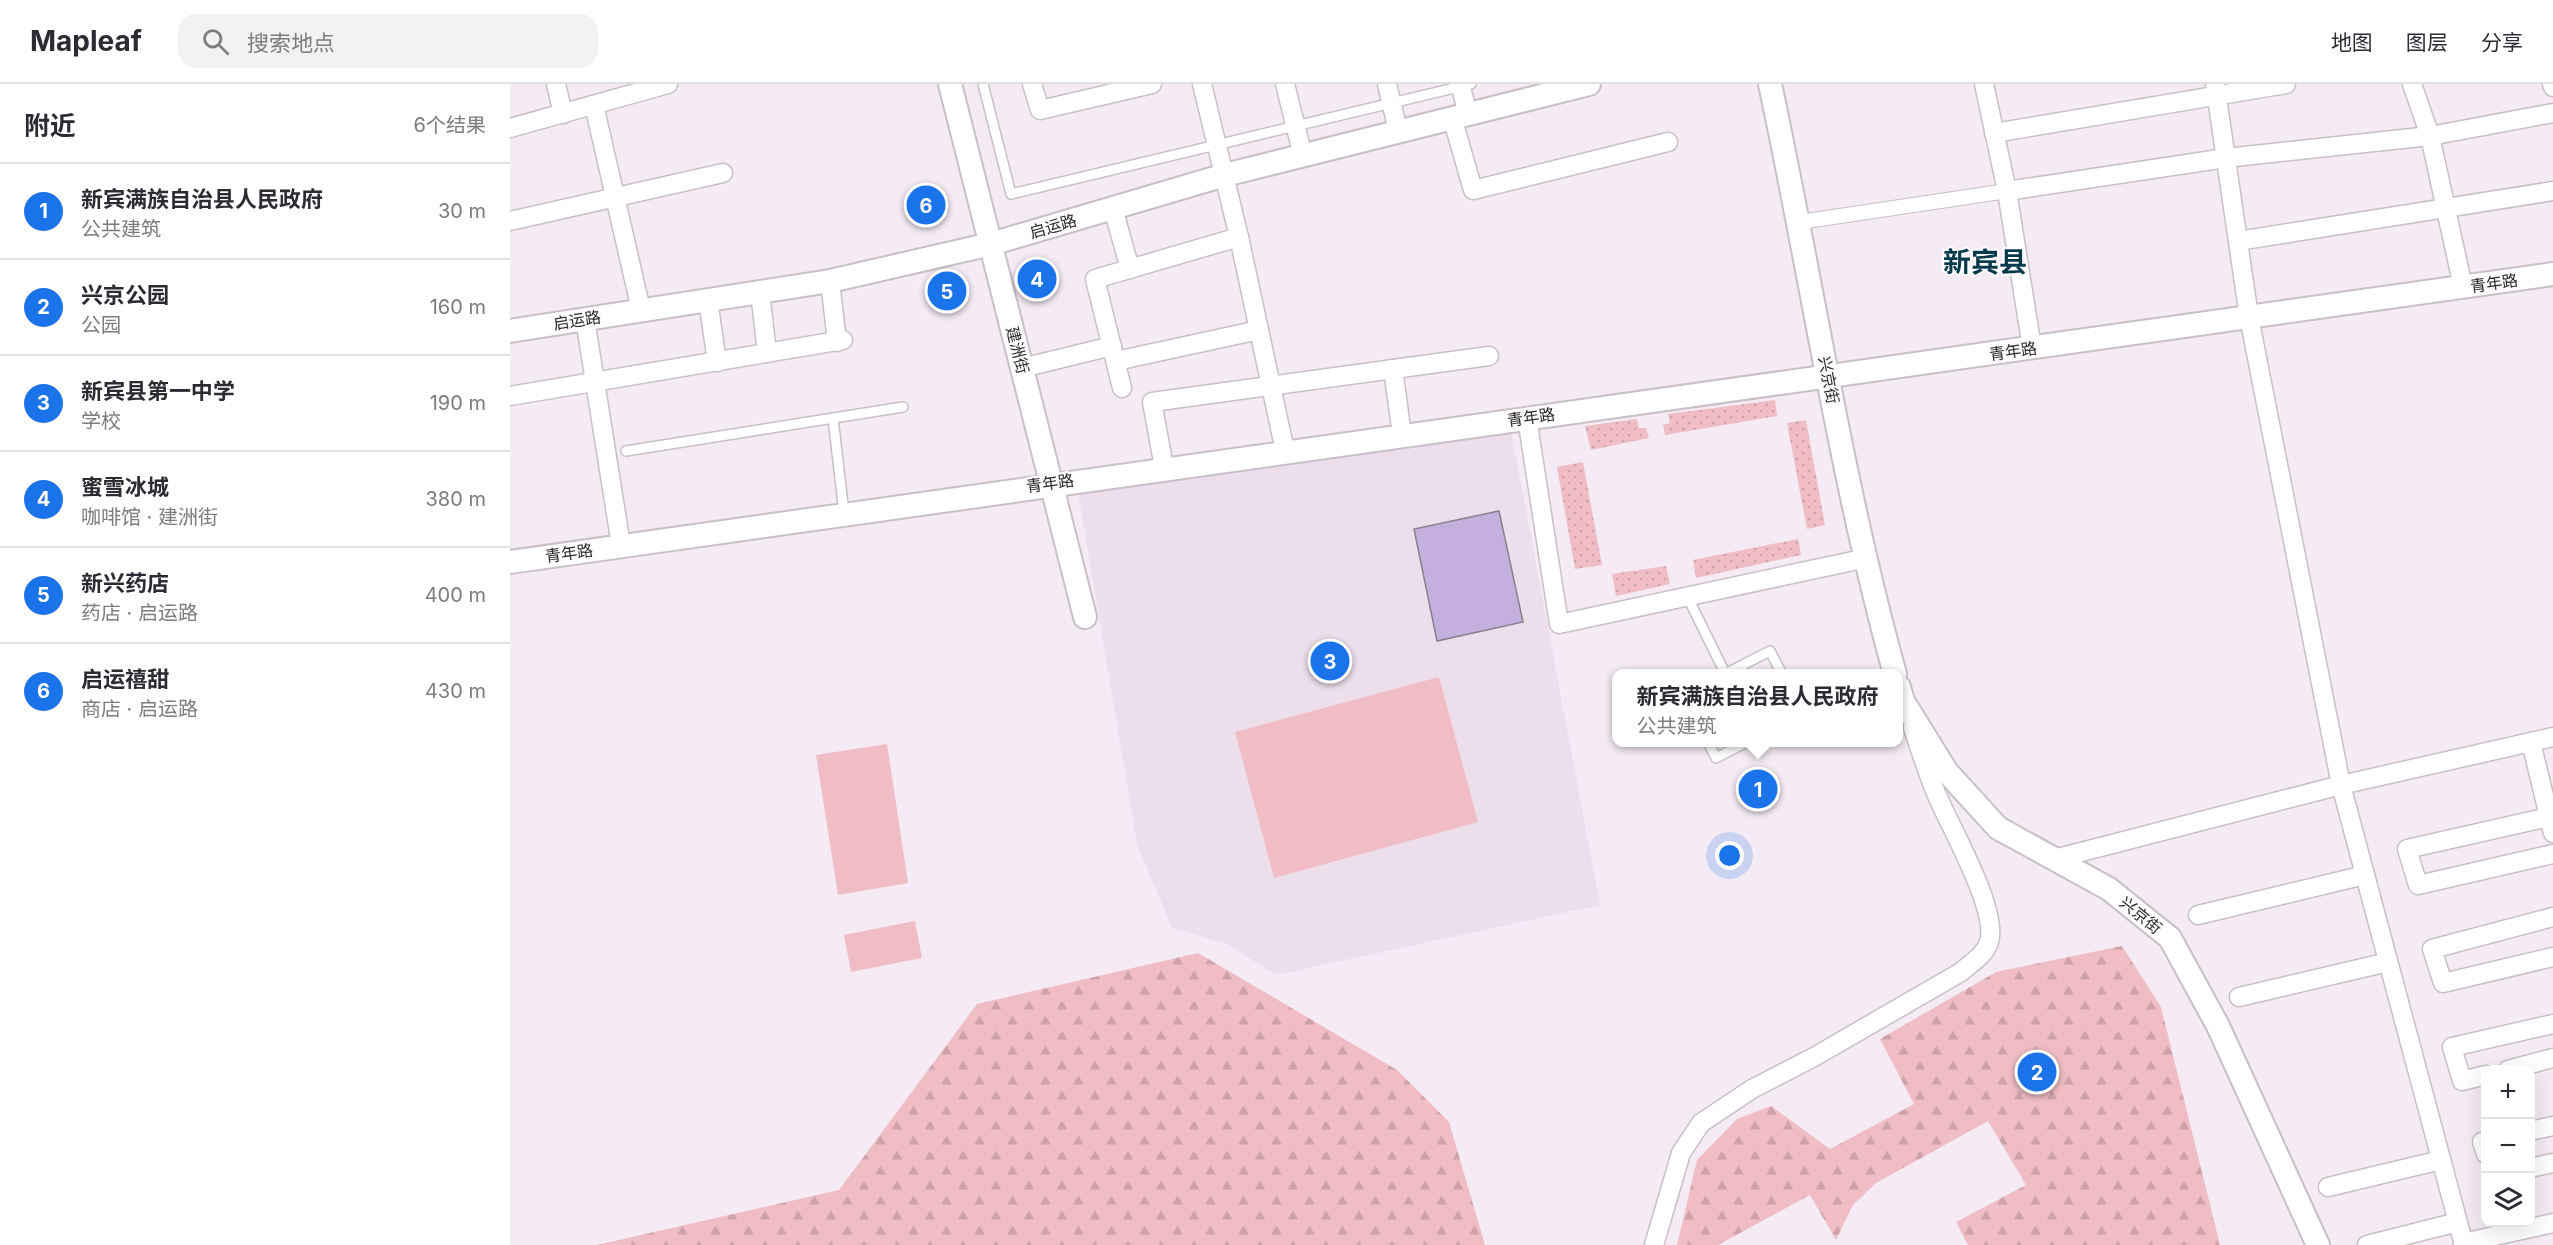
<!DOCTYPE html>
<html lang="zh">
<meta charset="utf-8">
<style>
:root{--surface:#fff;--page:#f2f2f3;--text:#2b2b33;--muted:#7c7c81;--line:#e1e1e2;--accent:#1a73e8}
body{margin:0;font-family:Inter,"Noto Sans SC",sans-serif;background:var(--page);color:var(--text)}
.controls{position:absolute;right:18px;bottom:18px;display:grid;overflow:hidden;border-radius:12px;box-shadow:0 6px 24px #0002}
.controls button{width:54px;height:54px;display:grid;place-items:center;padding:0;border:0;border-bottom:2px solid var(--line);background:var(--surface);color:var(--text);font:30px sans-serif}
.you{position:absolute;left:1220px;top:772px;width:21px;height:21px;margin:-15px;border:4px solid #fff;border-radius:50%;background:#1a73e8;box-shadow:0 0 0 9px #1a73e833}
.badge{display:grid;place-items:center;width:39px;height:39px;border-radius:50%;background:var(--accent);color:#fff;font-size:20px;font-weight:700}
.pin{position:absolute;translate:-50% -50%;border:3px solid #fff;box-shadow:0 2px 6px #0006}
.popup{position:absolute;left:1102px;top:585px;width:291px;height:78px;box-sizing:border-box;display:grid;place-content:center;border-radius:12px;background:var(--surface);filter:drop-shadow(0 2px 4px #0005);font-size:20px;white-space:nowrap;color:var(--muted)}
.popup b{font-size:22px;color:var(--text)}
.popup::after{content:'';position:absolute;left:50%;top:100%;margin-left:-12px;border:12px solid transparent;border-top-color:var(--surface)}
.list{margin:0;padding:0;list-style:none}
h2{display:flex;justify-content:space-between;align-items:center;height:78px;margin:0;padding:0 24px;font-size:26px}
h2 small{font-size:20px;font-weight:400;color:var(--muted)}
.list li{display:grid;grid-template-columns:39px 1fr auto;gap:18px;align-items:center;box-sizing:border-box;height:96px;padding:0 24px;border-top:2px solid var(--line)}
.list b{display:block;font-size:22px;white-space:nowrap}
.list p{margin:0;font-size:20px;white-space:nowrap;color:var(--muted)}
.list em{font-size:20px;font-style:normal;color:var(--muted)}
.icon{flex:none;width:33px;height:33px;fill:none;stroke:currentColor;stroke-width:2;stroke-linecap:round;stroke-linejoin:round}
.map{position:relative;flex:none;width:2043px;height:1161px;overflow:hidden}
header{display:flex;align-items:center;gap:36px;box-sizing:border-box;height:84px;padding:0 30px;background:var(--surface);border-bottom:2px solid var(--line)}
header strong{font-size:28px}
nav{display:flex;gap:33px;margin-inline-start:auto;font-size:21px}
.search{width:420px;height:54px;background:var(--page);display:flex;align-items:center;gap:15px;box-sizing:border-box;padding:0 21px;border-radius:18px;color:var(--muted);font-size:22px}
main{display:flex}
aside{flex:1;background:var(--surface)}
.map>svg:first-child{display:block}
</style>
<header>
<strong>Mapleaf</strong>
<div class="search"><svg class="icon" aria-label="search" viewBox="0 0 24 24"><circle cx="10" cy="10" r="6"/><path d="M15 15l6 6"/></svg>搜索地点</div>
<nav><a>地图</a><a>图层</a><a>分享</a></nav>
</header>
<main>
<aside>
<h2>附近<small>6个结果</small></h2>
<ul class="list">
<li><span class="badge">1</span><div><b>新宾满族自治县人民政府</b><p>公共建筑</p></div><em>30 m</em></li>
<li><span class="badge">2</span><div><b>兴京公园</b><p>公园</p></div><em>160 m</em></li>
<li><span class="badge">3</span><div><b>新宾县第一中学</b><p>学校</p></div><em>190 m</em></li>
<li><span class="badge">4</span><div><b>蜜雪冰城</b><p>咖啡馆 · 建洲街</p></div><em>380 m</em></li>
<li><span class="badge">5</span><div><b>新兴药店</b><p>药店 · 启运路</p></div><em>400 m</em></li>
<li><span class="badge">6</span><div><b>启运禧甜</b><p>商店 · 启运路</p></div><em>430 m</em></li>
</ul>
</aside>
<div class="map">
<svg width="2043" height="1161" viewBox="0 0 2043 1161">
<defs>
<pattern id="green-dots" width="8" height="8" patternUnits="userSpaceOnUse" patternTransform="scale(1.5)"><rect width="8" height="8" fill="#f0bdc5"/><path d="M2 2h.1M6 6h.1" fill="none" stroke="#cea2a9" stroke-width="1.8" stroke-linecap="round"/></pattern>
<pattern id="forest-firs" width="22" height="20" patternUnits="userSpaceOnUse" patternTransform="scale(1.5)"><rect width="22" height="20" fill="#f0bdc5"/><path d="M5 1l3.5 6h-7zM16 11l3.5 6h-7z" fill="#cea2a9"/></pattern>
</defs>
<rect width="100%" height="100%" fill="#f5ebf4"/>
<polygon fill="#eddeec" points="999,336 1090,821 766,891 717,860 662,844 627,760 566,395"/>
<g fill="url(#green-dots)">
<polygon points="1265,316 1267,332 1155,351 1153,341 1160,339 1158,330"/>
<polygon points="1127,335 1129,344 1136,344 1139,354 1081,366 1075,342"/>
<polygon points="1296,336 1315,441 1297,445 1277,339"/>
<polygon points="1073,378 1092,481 1065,485 1047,383"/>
<polygon points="1288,455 1291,471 1186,494 1183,476"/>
<polygon points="1156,482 1160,500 1106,512 1102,490"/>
</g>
<g fill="url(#forest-firs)">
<polygon points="1612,862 1651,923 1710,1161 1458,1161 1446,1138 1516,1101 1478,1037 1366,1099 1343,1121 1326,1156 1300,1111 1208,1161 1167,1161 1187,1076 1227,1035 1261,1022 1320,1065 1404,1020 1370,955 1486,888"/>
<polygon points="688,869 887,986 939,1038 975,1161 87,1161 329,1106 467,920"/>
</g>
<g fill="#f0bdc5">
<polygon points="929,593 968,738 764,794 725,648"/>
<polygon points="377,660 398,799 328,811 306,671"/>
<polygon points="405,837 412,874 341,888 334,851"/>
</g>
<polygon fill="#c5afde" stroke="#87838d" stroke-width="1.5" points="989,427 1013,538 927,557 904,445"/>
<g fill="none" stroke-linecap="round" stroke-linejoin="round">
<g stroke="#c8bfc8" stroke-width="12">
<g id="service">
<polyline points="473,0 501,110 961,0"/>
<polyline points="323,334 334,429"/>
<polyline points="116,367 393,323"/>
<polyline points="1177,512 1215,589"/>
<polyline points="1215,590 1260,567 1272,590"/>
<polyline points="1198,658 1206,674 1237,658"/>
</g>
</g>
<g stroke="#c8bfc8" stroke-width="16">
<polyline id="pedestrian" points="1290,138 1497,107"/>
</g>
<g stroke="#c8bfc8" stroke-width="21">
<g id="minor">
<polyline points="46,0 53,30"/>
<polyline points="522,0 530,26 642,0"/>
<polyline points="692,0 729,153 775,367"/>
<polyline points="775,0 793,72"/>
<polyline points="877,0 888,47"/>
<polyline points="950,0 958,30"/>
<polyline points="1474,0 1497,107 1522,264"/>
<polyline points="1705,0 1739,233 1831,701 1954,1161"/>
<polyline points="1902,0 1920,52 1953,203"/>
<polyline points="2042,0 2043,3"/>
<polyline points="84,21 131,226"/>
<polyline points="942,33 963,106 1158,58"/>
<polyline points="0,44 158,0"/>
<polyline points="1484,49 1776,0"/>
<polyline points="1497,107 1716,74 1920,52 2043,29"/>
<polyline points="603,124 620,185"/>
<polyline points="0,137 213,89"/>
<polyline points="1728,157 2043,107"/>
<polyline points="320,197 327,258"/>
<polyline points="250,208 257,269"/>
<polyline points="198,216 207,278"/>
<polyline points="75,235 111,461"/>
<polyline points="606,277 749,246"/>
<polyline points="512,284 602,262"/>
<polyline points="883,285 892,351"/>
<polyline points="612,304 585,195 729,153"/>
<polyline points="0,312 333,256"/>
<polyline points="1017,334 1049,540 1357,474"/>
<polyline points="654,383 642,318 979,272"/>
<polyline points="2021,658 2043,749"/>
<polyline points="2043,732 1897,765 1908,801 2043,770"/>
<polyline points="1544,775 1831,701 2043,653"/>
<polyline points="1688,831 1855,791"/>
<polyline points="2043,833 1922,865 1933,899 2043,873"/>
<polyline points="1729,913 1878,878"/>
<polyline points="1998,986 2043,974"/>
<polyline points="1976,991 1952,997 1942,963 2043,940"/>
<polyline points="2020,1047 2043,1042"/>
<polyline points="1976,1057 1972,1058 1976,1070"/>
<polyline points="2020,1084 2043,1079"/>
<polyline points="1818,1103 1931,1076"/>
<polyline points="1953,1159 2043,1139"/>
<path d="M1144,1161L1171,1069L1191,1039L1242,1005L1304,973L1451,888C1461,879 1475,871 1479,858C1489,826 1439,741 1426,709C1417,688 1410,665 1403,644"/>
<polyline points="1857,1161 1948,1138"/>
</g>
</g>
<g stroke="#c8bfc8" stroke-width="26">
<g id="tertiary">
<polyline points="440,0 575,533"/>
<path d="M1260,0C1302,196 1331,396 1385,590"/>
<polyline points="0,247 320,197 481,160 715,91 1079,0"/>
<path d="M0,478C680,378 1362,287 2043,190"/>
<polyline points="1389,603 1393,617 1437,688 1488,744 1599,805 1660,854 1708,942 1808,1161"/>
</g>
</g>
<use href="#service" stroke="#fff" stroke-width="9"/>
<use href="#pedestrian" stroke="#fff" stroke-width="14"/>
<use href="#minor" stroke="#fff" stroke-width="18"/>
<use href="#tertiary" stroke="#fff" stroke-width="22"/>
</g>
<g text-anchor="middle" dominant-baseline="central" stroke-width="4.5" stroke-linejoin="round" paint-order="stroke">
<g font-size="16" fill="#2b282b" stroke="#fefbfe">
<text transform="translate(543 142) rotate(-16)">启运路</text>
<text transform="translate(1984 199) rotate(-8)">青年路</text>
<text transform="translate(67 236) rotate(-9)">启运路</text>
<text transform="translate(508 266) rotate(76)">建洲街</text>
<text transform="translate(1503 267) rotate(-8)">青年路</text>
<text transform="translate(1319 296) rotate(79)">兴京街</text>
<text transform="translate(1021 333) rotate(-8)">青年路</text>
<text transform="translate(540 399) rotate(-8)">青年路</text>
<text transform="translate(59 469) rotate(-8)">青年路</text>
<text transform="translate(1631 831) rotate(39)">兴京街</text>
</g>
<g font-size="28" font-weight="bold" fill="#033a4b" stroke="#fefbfe">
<text x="1475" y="178">新宾县</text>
</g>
</g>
</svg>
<div class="controls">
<button>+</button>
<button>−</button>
<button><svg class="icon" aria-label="layers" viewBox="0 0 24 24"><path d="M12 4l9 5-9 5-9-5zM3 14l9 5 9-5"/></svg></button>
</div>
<div class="you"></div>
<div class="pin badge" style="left:1248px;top:705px">1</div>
<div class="popup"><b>新宾满族自治县人民政府</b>公共建筑</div>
<div class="pin badge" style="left:1527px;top:988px">2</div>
<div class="pin badge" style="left:820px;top:577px">3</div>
<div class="pin badge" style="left:527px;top:195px">4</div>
<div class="pin badge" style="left:437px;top:207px">5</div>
<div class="pin badge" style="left:416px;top:121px">6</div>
</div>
</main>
